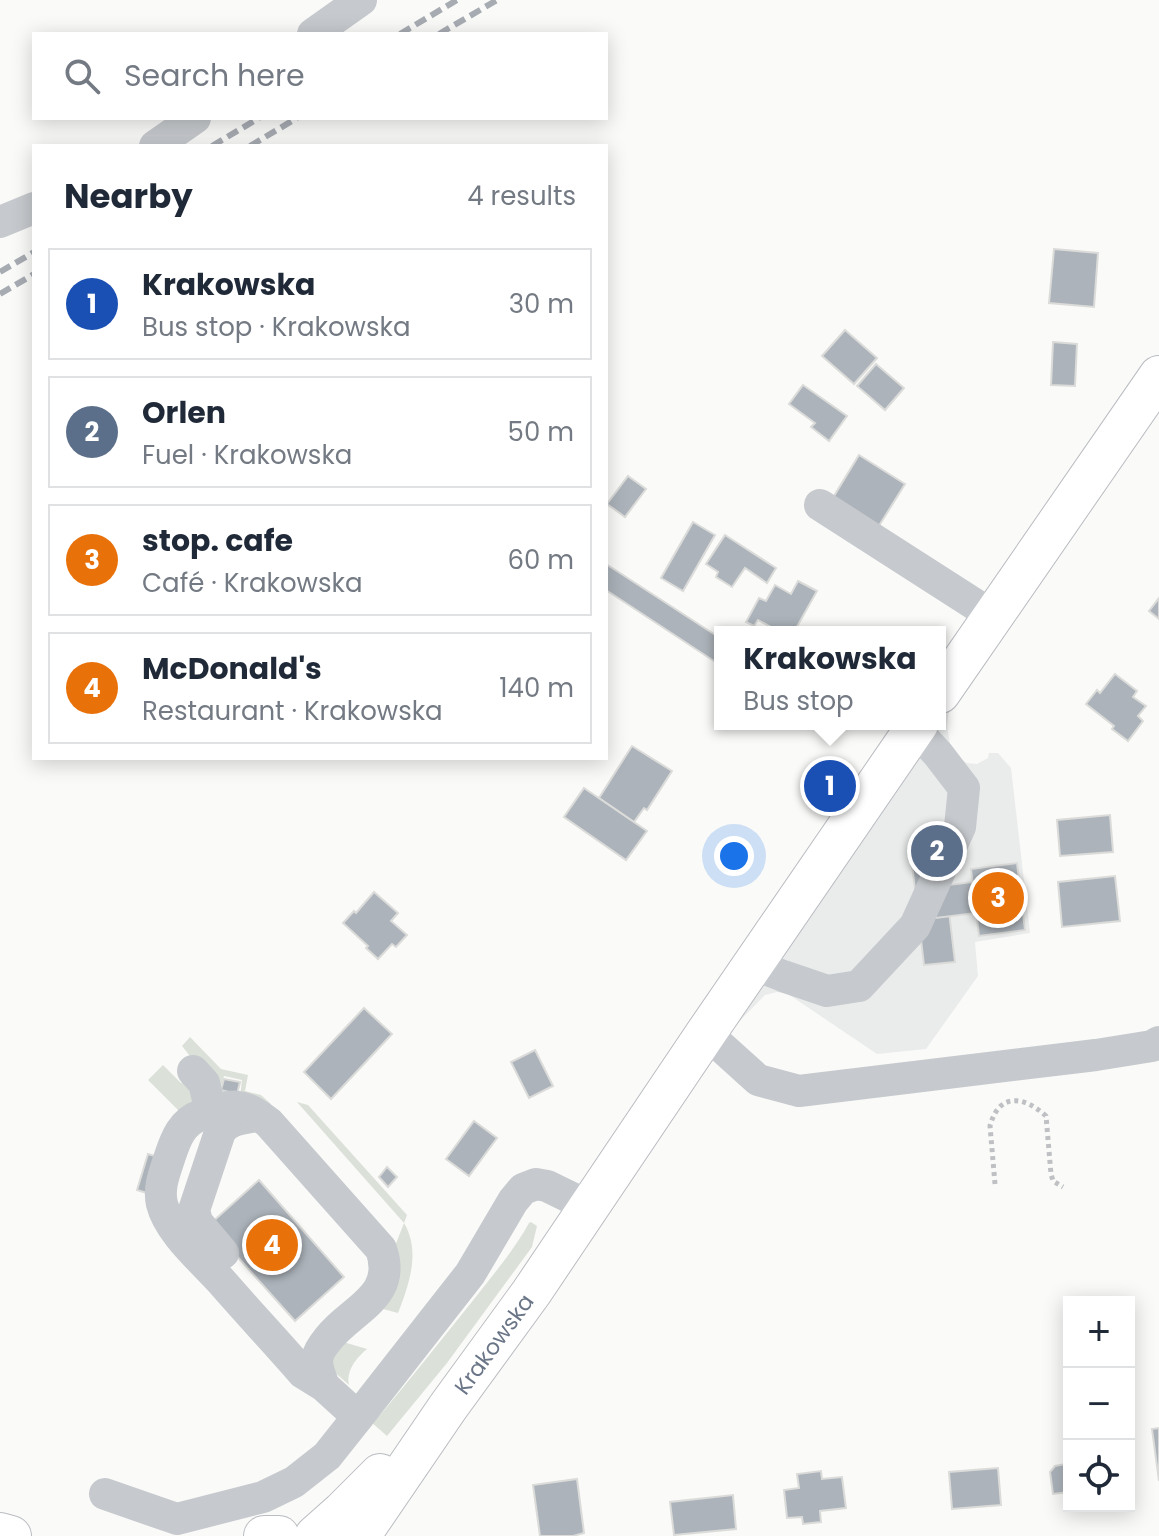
<!DOCTYPE html>
<meta charset="utf-8">
<style>
:root{--surface:#fff;--page:#f6f6f7;--text:#1f2937;--muted:#747a83;--line:#e0e1e3;--accent:#db2777}
body{margin:0;font-family:Poppins,sans-serif;background:var(--page);color:var(--text)}
.controls{position:absolute;right:24px;bottom:24px;display:grid;overflow:hidden;border-radius:0px;box-shadow:0 4px 20px #0003}
.controls button{width:72px;height:72px;display:grid;place-items:center;padding:0;border:0;border-bottom:2px solid var(--line);background:var(--surface);color:var(--text);font:40px sans-serif}
.you{position:absolute;left:734px;top:856px;width:28px;height:28px;margin:-20px;border:6px solid #fff;border-radius:50%;background:#1a73e8;box-shadow:0 0 0 12px #1a73e833}
.badge{display:grid;place-items:center;width:52px;height:52px;border-radius:50%;background:var(--accent);color:#fff;font-size:26px;font-weight:700}
.pin{position:absolute;translate:-50% -50%;border:4px solid #fff;box-shadow:0 2px 8px #0006}
.popup{position:absolute;left:714px;top:626px;width:232px;height:104px;box-sizing:border-box;display:grid;place-content:center;border-radius:0px;background:var(--surface);filter:drop-shadow(0 2px 6px #0005);font-size:26px;white-space:nowrap;color:var(--muted)}
.popup b{font-size:30px;color:var(--text)}
.popup::after{content:'';position:absolute;left:50%;top:100%;margin-left:-16px;border:16px solid transparent;border-top-color:var(--surface)}
.list{margin:0;padding:0;list-style:none}
h2{display:flex;justify-content:space-between;align-items:center;height:104px;margin:0;padding:0 32px;font-size:34px}
h2 small{font-size:26px;font-weight:400;color:var(--muted)}
.list li{display:grid;grid-template-columns:52px 1fr auto;gap:24px;align-items:center;box-sizing:border-box;height:112px;margin:0 16px 16px;padding:0 16px;border:2px solid var(--line);border-radius:0px}
.list b{display:block;font-size:30px;white-space:nowrap}
.list p{margin:0;font-size:26px;white-space:nowrap;color:var(--muted)}
.list em{font-size:26px;font-style:normal;color:var(--muted)}
.icon{flex:none;width:44px;height:44px;fill:none;stroke:currentColor;stroke-width:2;stroke-linecap:round;stroke-linejoin:round}
.map{position:relative;flex:none;width:1159px;height:1536px;overflow:hidden}
.search{position:absolute;background:var(--surface);box-shadow:0 4px 20px #0003;left:32px;top:32px;width:576px;height:88px;display:flex;align-items:center;gap:20px;box-sizing:border-box;padding:0 28px;border-radius:0px;color:var(--muted);font-size:30px}
.panel{position:absolute;background:var(--surface);box-shadow:0 4px 20px #0003;left:32px;top:144px;width:576px;height:616px;border-radius:0px}
.map>svg:first-child{display:block}
</style>
<div class="map">
<svg width="1159" height="1536" viewBox="0 0 1159 1536">
<rect width="100%" height="100%" fill="#fafaf8"/>
<polygon fill="#eaeceb" points="949,710 947,725 950,744 958,758 967,763 977,764 988,758 989,753 998,753 1011,768 1030,933 975,942 978,976 926,1049 877,1054 788,994 777,992 765,995 729,1032"/>
<g fill="#dbe1d9">
<polygon points="190,1037 221,1069 248,1075 245,1091 261,1095 271,1104 267,1108 240,1097 242,1080 224,1076 219,1093 182,1046"/>
<polygon points="163,1065 181,1083 190,1082 199,1094 182,1114 148,1080"/>
<path d="M297,1102L308,1105L407,1215L404,1223C421,1251 409,1285 398,1313L383,1309L395,1246L404,1223Z"/>
<path d="M531,1222L537,1226L532,1247L447,1363L387,1436L371,1422L381,1414C412,1377 441,1340 471,1303C491,1277 513,1252 529,1223Z"/>
<path d="M340,1341L367,1349C356,1358 346,1371 349,1385L331,1369L329,1356Z"/>
</g>
<g fill="#acb3ba" stroke="#dbdcda" stroke-width="2">
<polygon points="1054,249 1098,253 1094,307 1049,303"/>
<polygon points="845,330 877,358 854,384 822,356"/>
<polygon points="1053,342 1077,344 1075,386 1051,385"/>
<polygon points="876,364 904,388 885,410 857,386"/>
<polygon points="803,385 847,416 829,441 811,427 815,423 789,404"/>
<polygon points="859,455 905,484 877,529 831,501"/>
<polygon points="628,476 646,489 625,517 607,504"/>
<polygon points="693,522 715,535 683,591 661,578"/>
<polygon points="725,535 776,568 767,583 745,568 732,587 716,577 718,572 706,564"/>
<polygon points="606,564 720,638 720,665 606,590"/>
<polygon points="798,581 817,591 794,632 780,632 758,620 754,626 746,622 759,598 766,601 775,585 791,594"/>
<polygon points="1159,598 1159,619 1149,611"/>
<polygon points="1115,674 1137,691 1133,697 1146,706 1138,716 1143,721 1128,741 1112,729 1114,726 1086,704 1097,690 1100,693"/>
<polygon points="632,746 672,771 647,810 644,808 634,822 599,798"/>
<polygon points="584,788 647,831 626,860 564,817"/>
<polygon points="1110,815 1113,852 1060,856 1057,820"/>
<polygon points="941,845 955,962 924,965 910,848"/>
<polygon points="1017,863 1025,930 979,936 971,869"/>
<polygon points="1115,876 1120,921 1062,927 1058,882"/>
<polygon points="972,882 976,913 936,918 933,887"/>
<polygon points="374,892 398,913 391,921 407,935 396,947 392,944 378,959 366,948 368,946 343,923 354,911 356,913"/>
<polygon points="364,1008 392,1034 331,1099 304,1072"/>
<polygon points="535,1050 553,1086 529,1098 511,1062"/>
<polygon points="224,1079 240,1082 237,1094 221,1090"/>
<polygon points="474,1121 497,1138 469,1176 446,1159"/>
<polygon points="148,1154 158,1157 147,1193 137,1190"/>
<polygon points="387,1167 397,1177 388,1187 379,1177"/>
<polygon points="259,1180 344,1277 295,1321 209,1225"/>
<polygon points="1159,1428 1159,1481 1152,1429"/>
<polygon points="1069,1451 1069,1492 1053,1494 1050,1472 1055,1466 1066,1464 1065,1456"/>
<polygon points="998,1468 1001,1505 952,1509 949,1472"/>
<polygon points="821,1471 822,1479 842,1477 846,1508 820,1511 821,1522 803,1524 802,1517 787,1518 784,1490 799,1488 797,1474"/>
<polygon points="577,1479 584,1533 573,1536 540,1536 533,1485"/>
<polygon points="733,1495 736,1529 674,1535 670,1502"/>
</g>
<g fill="none" stroke-linecap="round" stroke-linejoin="round">
<g stroke="#b9bcc1" stroke-width="42">
<g id="major">
<polyline points="940,693 1159,376"/>
<polyline points="0,1533 11,1536"/>
<polyline points="264,1536 279,1536"/>
<polyline points="315,1536 342,1512 380,1474"/>
<path id="s1" d="M360,1536L448,1407L531,1293L706,1033L918,724"/>
</g>
</g>
<path stroke="#bec0c3" stroke-width="5" stroke-dasharray="4 4" stroke-linecap="butt" d="M995,1184L990,1126C999,1092 1024,1096 1046,1116L1051,1174L1053,1181L1063,1187"/>
<g stroke="#c6c9cd" stroke-width="32">
<polyline points="313,34 361,0"/>
<polyline points="155,146 195,118"/>
<polyline points="0,222 34,208"/>
<polyline points="820,505 993,616"/>
<polyline points="753,964 783,976 827,991 859,986 915,926 960,827 964,788 938,754 915,729"/>
<polyline points="706,1033 758,1080 799,1091 1096,1055 1152,1046 1159,1042"/>
<polyline points="193,1071 204,1083 211,1112"/>
<path d="M223,1253L197,1222L194,1210L220,1132C228,1119 243,1119 256,1116"/>
<path d="M324,1386C321,1377 315,1366 318,1356C319,1350 324,1344 328,1339C351,1309 398,1297 381,1249L269,1123C242,1102 233,1103 201,1115C182,1122 176,1138 170,1156C165,1172 158,1187 162,1204C169,1232 202,1260 221,1281C248,1312 276,1342 303,1373L324,1386L358,1417"/>
<polyline points="105,1494 177,1519 263,1497 294,1482 327,1456 358,1417 470,1274 513,1201 523,1189 536,1184 547,1186 590,1207"/>
</g>
<use href="#major" stroke="#fff" stroke-width="40"/>
<g stroke="#a7abb2" stroke-width="6" stroke-dasharray="12 6" stroke-linecap="butt">
<polyline points="400,34 457,0"/>
<polyline points="439,34 497,0"/>
<polyline points="212,146 259,118"/>
<polyline points="250,146 297,118"/>
<polyline points="0,272 34,252"/>
<polyline points="0,294 34,274"/>
</g>
</g>
<g text-anchor="middle" dominant-baseline="central" stroke-width="8" stroke-linejoin="round" paint-order="stroke">
<g font-size="22" fill="#6a7687" stroke="#fff">
<text stroke="none"><textPath href="#s1" startOffset="234">Krakowska</textPath></text>
</g>
</g>
</svg>
<div class="controls">
<button>+</button>
<button>−</button>
<button><svg class="icon" aria-label="locate" viewBox="0 0 24 24"><circle cx="12" cy="12" r="6"/><path d="M12 2v4M12 18v4M2 12h4M18 12h4"/></svg></button>
</div>
<div class="you"></div>
<div class="pin badge" style="left:830px;top:786px;background:#1a4fb4">1</div>
<div class="popup"><b>Krakowska</b>Bus stop</div>
<div class="pin badge" style="left:937px;top:851px;background:#5c6f8a">2</div>
<div class="pin badge" style="left:998px;top:898px;background:#e8710a">3</div>
<div class="pin badge" style="left:272px;top:1245px;background:#e8710a">4</div>
<div class="search"><svg class="icon" aria-label="search" viewBox="0 0 24 24"><circle cx="10" cy="10" r="6"/><path d="M15 15l6 6"/></svg>Search here</div>
<section class="panel">
<h2>Nearby<small>4 results</small></h2>
<ul class="list">
<li><span class="badge" style="background:#1a4fb4">1</span><div><b>Krakowska</b><p>Bus stop · Krakowska</p></div><em>30 m</em></li>
<li><span class="badge" style="background:#5c6f8a">2</span><div><b>Orlen</b><p>Fuel · Krakowska</p></div><em>50 m</em></li>
<li><span class="badge" style="background:#e8710a">3</span><div><b>stop. cafe</b><p>Café · Krakowska</p></div><em>60 m</em></li>
<li><span class="badge" style="background:#e8710a">4</span><div><b>McDonald's</b><p>Restaurant · Krakowska</p></div><em>140 m</em></li>
</ul>
</section>
</div>
